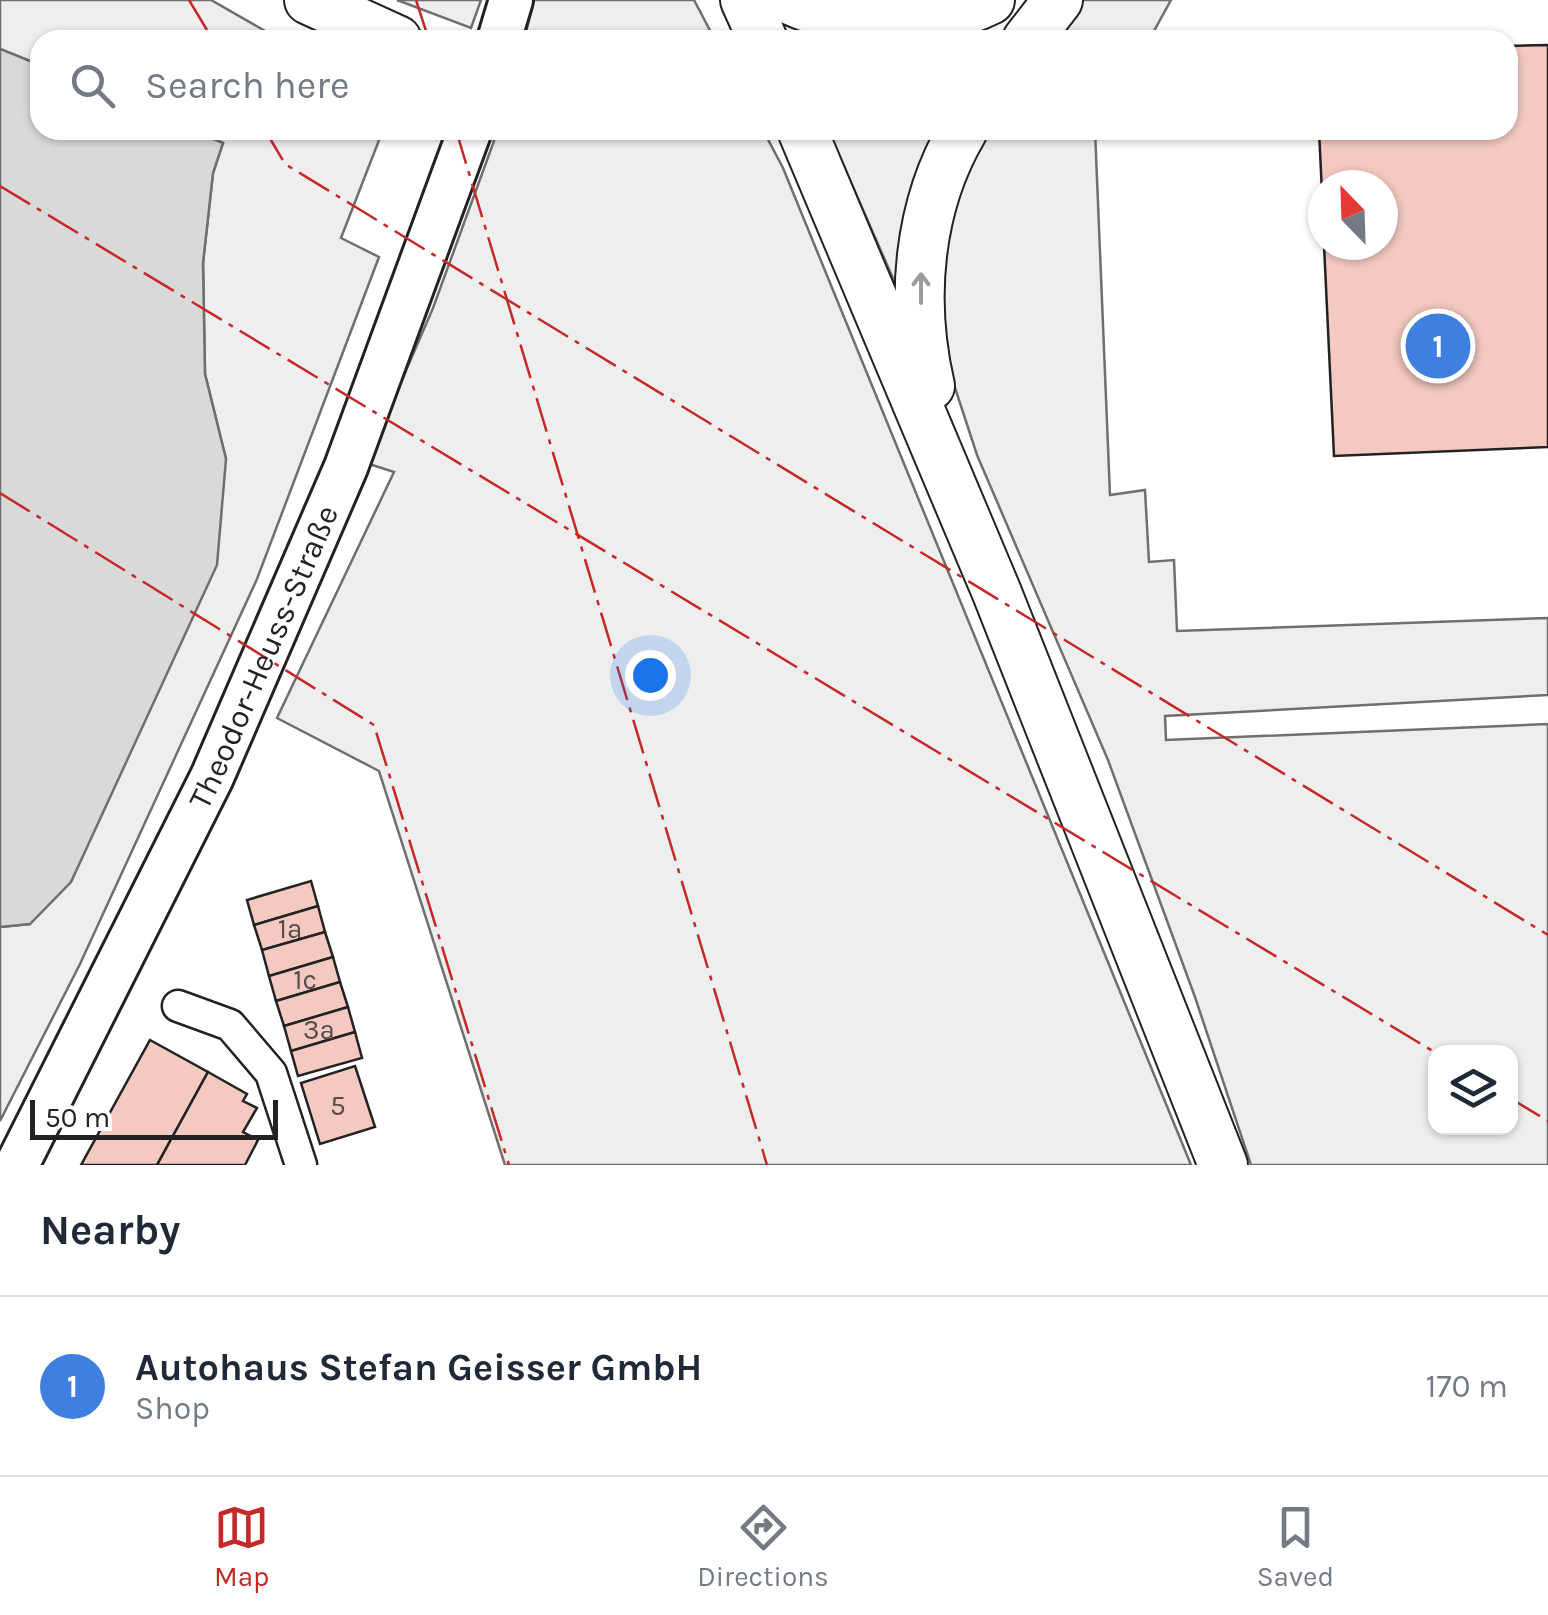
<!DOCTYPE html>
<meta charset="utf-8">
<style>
:root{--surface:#fff;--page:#f2f2f3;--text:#1f2937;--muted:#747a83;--line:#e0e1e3;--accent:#c62828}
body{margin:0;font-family:Karla,sans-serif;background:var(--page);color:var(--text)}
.controls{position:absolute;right:30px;bottom:30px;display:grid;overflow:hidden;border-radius:20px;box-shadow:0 2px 8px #0004}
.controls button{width:90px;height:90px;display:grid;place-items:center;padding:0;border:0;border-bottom:2px solid var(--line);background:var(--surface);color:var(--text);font:50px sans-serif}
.compass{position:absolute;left:1308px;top:170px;width:90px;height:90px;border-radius:50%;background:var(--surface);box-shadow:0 2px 8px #0004;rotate:337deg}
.scale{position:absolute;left:30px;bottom:25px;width:248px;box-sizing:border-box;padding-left:10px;border:5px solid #222;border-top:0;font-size:28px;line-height:35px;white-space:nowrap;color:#222;-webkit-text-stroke:8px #fff;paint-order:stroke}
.you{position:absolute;left:650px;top:675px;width:35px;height:35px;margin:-25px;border:8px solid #fff;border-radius:50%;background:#1a73e8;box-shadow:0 0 0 15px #1a73e833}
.badge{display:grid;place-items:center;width:65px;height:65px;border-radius:50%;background:var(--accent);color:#fff;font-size:32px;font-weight:700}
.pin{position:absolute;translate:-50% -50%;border:5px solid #fff;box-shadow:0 2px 10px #0006}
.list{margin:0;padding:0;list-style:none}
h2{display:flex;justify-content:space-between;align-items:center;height:130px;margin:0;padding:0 40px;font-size:42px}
h2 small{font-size:32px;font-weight:400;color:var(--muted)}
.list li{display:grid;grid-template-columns:65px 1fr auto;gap:30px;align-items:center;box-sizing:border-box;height:180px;padding:0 40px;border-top:2px solid var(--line)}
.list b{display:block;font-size:38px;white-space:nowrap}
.list p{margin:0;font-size:32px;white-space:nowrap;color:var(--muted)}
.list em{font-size:32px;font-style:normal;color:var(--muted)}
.icon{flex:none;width:55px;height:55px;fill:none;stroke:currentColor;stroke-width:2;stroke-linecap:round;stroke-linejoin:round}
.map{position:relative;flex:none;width:1548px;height:1165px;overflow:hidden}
.search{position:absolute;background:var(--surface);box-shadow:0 2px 8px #0004;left:30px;right:30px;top:30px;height:110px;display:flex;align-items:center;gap:25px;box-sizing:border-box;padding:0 35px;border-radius:30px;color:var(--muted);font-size:38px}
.sheet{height:310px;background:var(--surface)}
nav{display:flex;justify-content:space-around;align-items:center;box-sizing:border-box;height:140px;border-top:2px solid var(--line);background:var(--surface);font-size:28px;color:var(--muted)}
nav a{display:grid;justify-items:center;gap:5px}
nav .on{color:var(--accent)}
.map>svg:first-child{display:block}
</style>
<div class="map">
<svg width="1548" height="1165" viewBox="0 0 1548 1165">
<rect width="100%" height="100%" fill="#fff"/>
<g fill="#eee" stroke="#6f6f6f" stroke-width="2.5" fill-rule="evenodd">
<polygon points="0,0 211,0 281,40 40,40 40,65 0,49"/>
<polygon points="397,0 481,0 471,28"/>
<polygon points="534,0 694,0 715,40 524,40"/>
<polygon points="1073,0 1171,0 1149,40 1043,40"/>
<polygon points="193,130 383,130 341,238 379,257 257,579 80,964 0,1121 0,927 30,924 226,459 205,374 203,263 213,173 223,143"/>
<polygon points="498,130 763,130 783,168 1191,1165 505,1165 379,771 277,718 394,472 366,463 433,308"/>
<polygon points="828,130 946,130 899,292"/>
<path d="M981,130H1095L1110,495L1145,490L1149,562L1174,560L1177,631L1548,618V695L1165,716L1166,740L1548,724V1165H1251L1195,997L1108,760L977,455L941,345L937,242ZM1436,1052H1510V1128H1436Z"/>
</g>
<polygon fill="#d9d9d9" stroke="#6f6f6f" stroke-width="2.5" points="0,49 40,65 40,130 193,130 223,143 213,173 203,263 205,374 226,459 217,565 71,882 30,924 0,927"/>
<g fill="#f3c9c0" stroke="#222" stroke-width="2.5">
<polygon points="1548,45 1548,447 1334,456 1324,245 1383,245 1383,185 1323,185 1323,214 1319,130 1508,130 1508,46"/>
<polygon points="311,881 318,906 254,925 247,900"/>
<polygon points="318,906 325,932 262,950 254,925"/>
<polygon points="325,932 333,957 269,976 262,950"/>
<polygon points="333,957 340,982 276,1001 269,976"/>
<polygon points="340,982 348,1007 284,1026 276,1001"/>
<polygon points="348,1007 355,1032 291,1051 284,1026"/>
<polygon points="355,1032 362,1058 298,1076 291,1051"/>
<polygon points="150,1040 208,1072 157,1165 81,1165"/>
<polygon points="355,1066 375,1127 320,1144 301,1083"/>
<polygon points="208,1072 247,1094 243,1101 257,1108 243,1132 258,1140 245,1165 157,1165"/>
</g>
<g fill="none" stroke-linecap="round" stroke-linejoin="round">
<g stroke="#222" stroke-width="35">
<polyline id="street" points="178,1006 230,1025 271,1073 301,1165"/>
</g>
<g stroke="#222" stroke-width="48">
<g id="secondary">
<polyline points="499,40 511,0"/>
<path id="s1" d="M17,1165L212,777L346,467L470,130"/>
</g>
</g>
<g stroke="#222" stroke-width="52">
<g id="primary">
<polyline points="309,0 397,40"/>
<polyline points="745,0 763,40"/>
<path d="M790,0C854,29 927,31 990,0"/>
<polyline points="1027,40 1058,0"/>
<polyline points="802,130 997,593 1223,1165"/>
<path d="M930,386C910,300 918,206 963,130"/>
</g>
</g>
<use href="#street" stroke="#fff" stroke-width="30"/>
<use href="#secondary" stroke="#fff" stroke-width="42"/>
<use href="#primary" stroke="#fff" stroke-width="48"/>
<g stroke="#c62828" stroke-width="2.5" stroke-dasharray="35 8 5 8" stroke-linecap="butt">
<polyline points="189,0 213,40"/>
<polyline points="416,0 429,40"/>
<polyline points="265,130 285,164 1548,935"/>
<polyline points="456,130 767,1165"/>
<polyline points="0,186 1436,1053"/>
<polyline points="0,493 374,725 509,1165"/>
<polyline points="1510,1098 1548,1121"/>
</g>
</g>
<defs><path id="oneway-shaft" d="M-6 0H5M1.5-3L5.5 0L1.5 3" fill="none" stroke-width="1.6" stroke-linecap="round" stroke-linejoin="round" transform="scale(2.5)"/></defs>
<use stroke="#9c9c9c" href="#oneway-shaft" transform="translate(921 288) rotate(-90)"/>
<g text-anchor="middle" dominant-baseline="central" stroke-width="8" stroke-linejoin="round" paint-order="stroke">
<g font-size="28" fill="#564c4a">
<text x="290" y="928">1a</text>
<text x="305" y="979">1c</text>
<text x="319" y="1029">3a</text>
<text x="338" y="1105">5</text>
</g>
<g font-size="32" fill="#222" stroke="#fff">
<text stroke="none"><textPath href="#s1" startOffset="565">Theodor-Heuss-Straße</textPath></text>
</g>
</g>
</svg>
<div class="controls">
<button><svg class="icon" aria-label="layers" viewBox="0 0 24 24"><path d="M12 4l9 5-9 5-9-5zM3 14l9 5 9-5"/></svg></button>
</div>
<svg class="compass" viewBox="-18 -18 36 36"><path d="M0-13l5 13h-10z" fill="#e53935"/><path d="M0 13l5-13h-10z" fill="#747a83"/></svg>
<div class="scale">50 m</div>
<div class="you"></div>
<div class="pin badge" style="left:1438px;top:346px;background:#3f7fe0">1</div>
<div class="search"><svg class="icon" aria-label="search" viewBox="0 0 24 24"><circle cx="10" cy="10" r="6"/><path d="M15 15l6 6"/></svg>Search here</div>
</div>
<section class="sheet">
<h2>Nearby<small></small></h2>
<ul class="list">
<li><span class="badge" style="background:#3f7fe0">1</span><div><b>Autohaus Stefan Geisser GmbH</b><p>Shop</p></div><em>170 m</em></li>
</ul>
</section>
<nav>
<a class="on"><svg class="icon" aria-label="map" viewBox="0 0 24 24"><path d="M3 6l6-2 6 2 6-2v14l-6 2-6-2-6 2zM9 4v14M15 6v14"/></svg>Map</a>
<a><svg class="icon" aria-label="directions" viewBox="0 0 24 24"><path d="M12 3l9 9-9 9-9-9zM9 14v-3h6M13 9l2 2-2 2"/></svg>Directions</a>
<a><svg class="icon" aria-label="saved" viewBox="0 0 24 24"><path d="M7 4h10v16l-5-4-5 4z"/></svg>Saved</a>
</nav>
